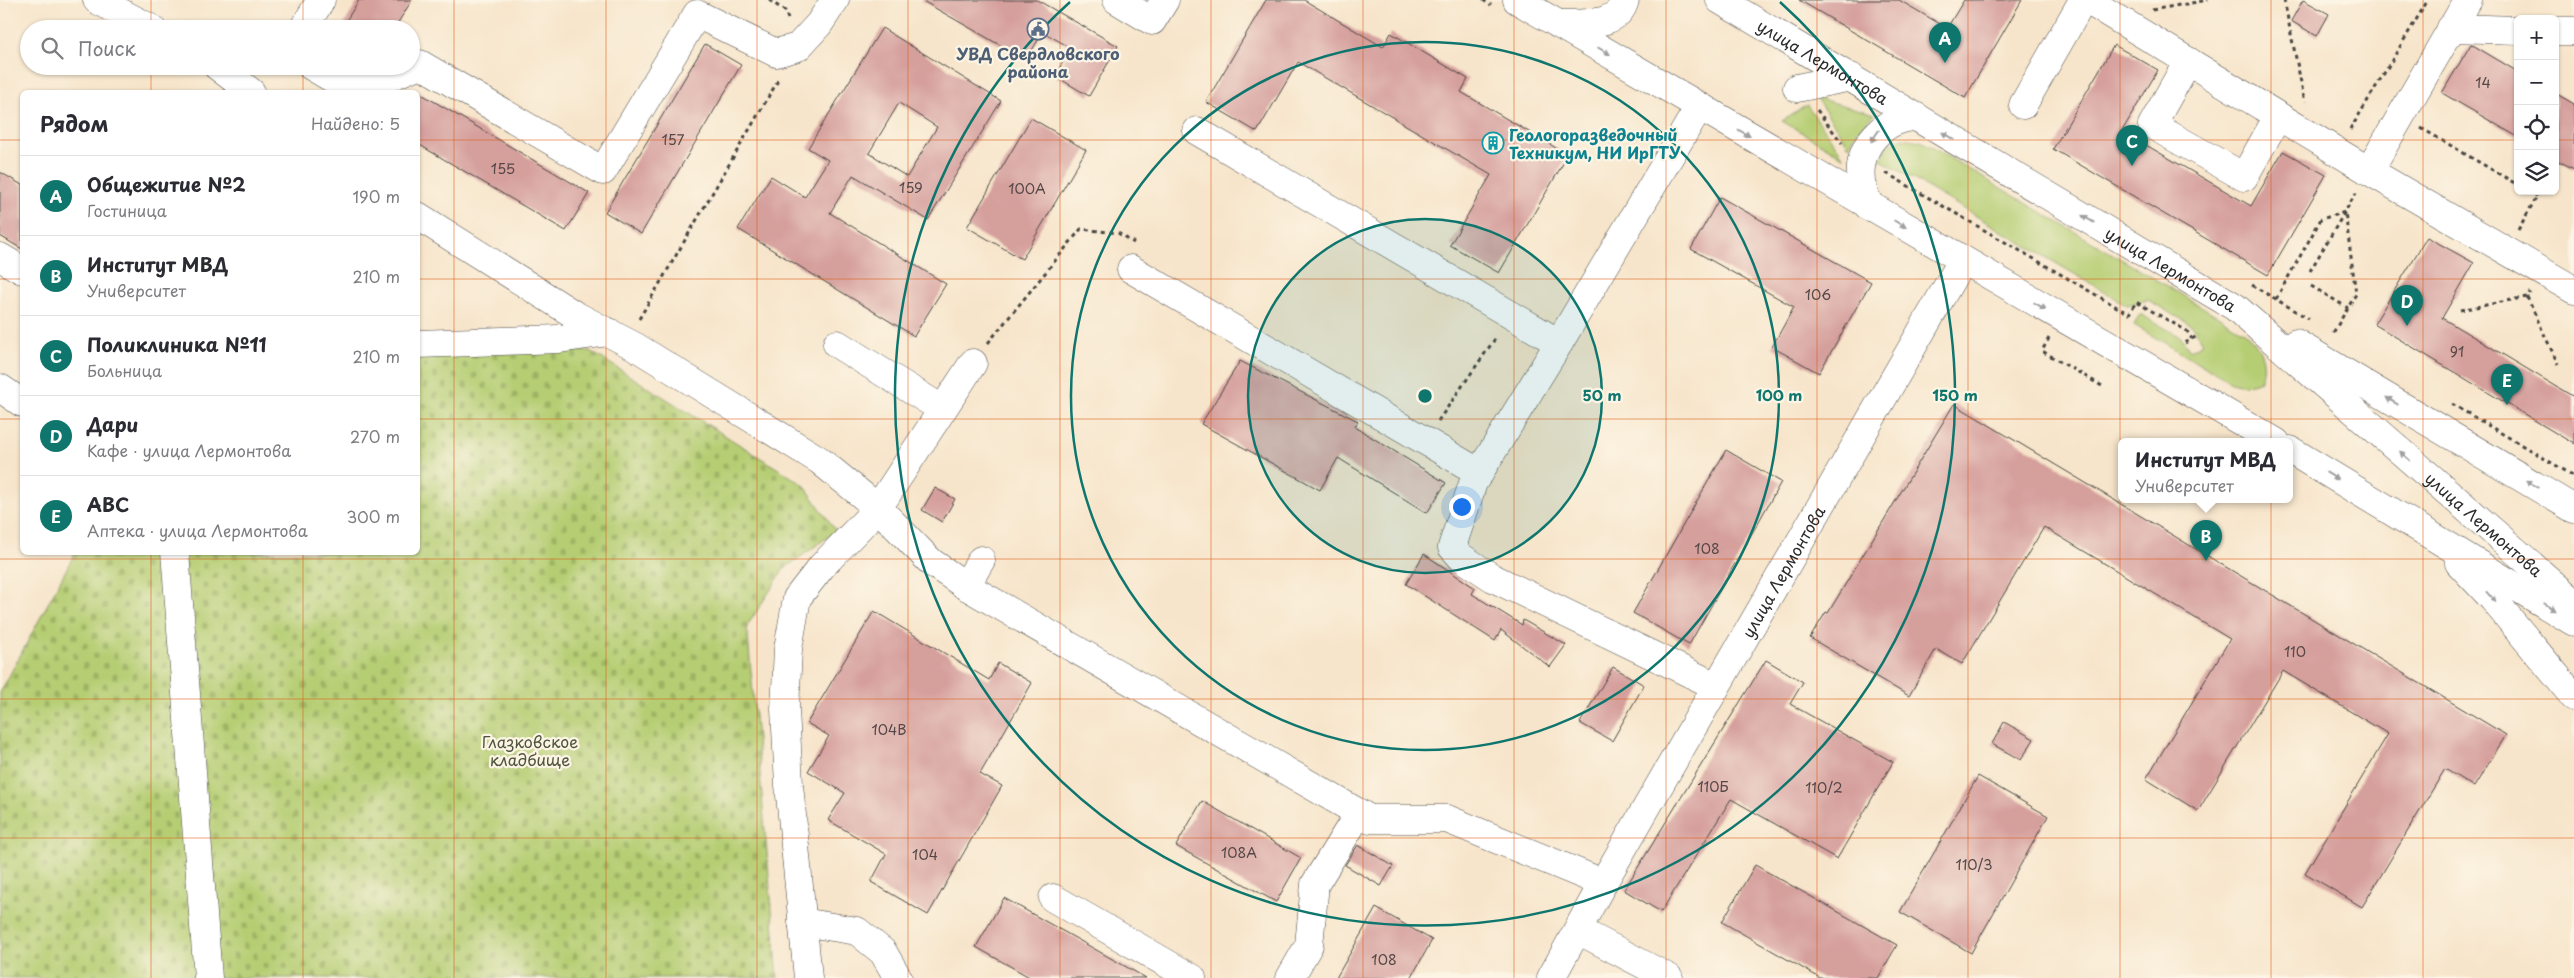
<!DOCTYPE html>
<html lang="ru">
<meta charset="utf-8">
<style>
:root{--surface:#fff;--page:#f7f7f7;--text:#2b2b33;--muted:#7c7c81;--line:#e1e1e2;--accent:#0f766e}
body{margin:0;font-family:"Playpen Sans",sans-serif;background:var(--page);color:var(--text)}
.controls{position:absolute;right:15px;top:15px;display:grid;overflow:hidden;border-radius:8px;box-shadow:0 1px 4px #0004}
.controls button{width:45px;height:45px;display:grid;place-items:center;padding:0;border:0;border-bottom:1px solid var(--line);background:var(--surface);color:var(--text);font:25px sans-serif}
.you{position:absolute;left:1461px;top:506px;width:18px;height:18px;margin:-12px;border:4px solid #fff;border-radius:50%;background:#1a73e8;box-shadow:0 0 0 8px #1a73e833}
.badge{display:grid;place-items:center;width:32px;height:32px;border-radius:50%;background:var(--accent);color:#fff;font-size:16px;font-weight:700}
.pin{position:absolute;translate:-50% -41px;filter:drop-shadow(0 1px 2px #0008)}
.pin::after{content:'';position:absolute;top:26px;width:18px;height:15px;background:inherit;clip-path:polygon(0 0,100% 0,50% 100%)}
.popup{position:absolute;left:2118px;top:438px;width:175px;height:65px;box-sizing:border-box;display:grid;place-content:center;border-radius:8px;background:var(--surface);filter:drop-shadow(0 1px 4px #0005);font-size:16px;white-space:nowrap;color:var(--muted)}
.popup b{font-size:19px;color:var(--text)}
.popup::after{content:'';position:absolute;left:50%;top:100%;margin-left:-10px;border:10px solid transparent;border-top-color:var(--surface)}
.list{margin:0;padding:0;list-style:none}
h2{display:flex;justify-content:space-between;align-items:center;height:65px;margin:0;padding:0 20px;font-size:21px}
h2 small{font-size:16px;font-weight:400;color:var(--muted)}
.list li{display:grid;grid-template-columns:32px 1fr auto;gap:15px;align-items:center;box-sizing:border-box;height:80px;padding:0 20px;border-top:1px solid var(--line)}
.list b{display:block;font-size:19px;white-space:nowrap}
.list p{margin:0;font-size:16px;white-space:nowrap;color:var(--muted)}
.list em{font-size:16px;font-style:normal;color:var(--muted)}
.icon{flex:none;width:28px;height:28px;fill:none;stroke:currentColor;stroke-width:2;stroke-linecap:round;stroke-linejoin:round}
.map{position:relative;flex:none;width:2574px;height:978px;overflow:hidden}
.search{position:absolute;background:var(--surface);box-shadow:0 1px 4px #0004;left:20px;top:20px;width:400px;height:55px;display:flex;align-items:center;gap:12px;box-sizing:border-box;padding:0 18px;border-radius:28px;color:var(--muted);font-size:19px}
.panel{position:absolute;background:var(--surface);box-shadow:0 1px 4px #0004;left:20px;top:90px;width:400px;height:465px;border-radius:8px}
.map>svg:first-child{display:block}
</style>
<div class="map">
<svg width="2574" height="978" viewBox="0 0 2574 978">
<defs>
<pattern id="cemetery-stones" width="16" height="16" patternUnits="userSpaceOnUse" patternTransform="scale(1.25)"><rect width="16" height="16" fill="#b6ce73"/><path d="M2 7V4a2 2 0 0 1 4 0v3zM10 15v-3a2 2 0 0 1 4 0v3z" fill="#9db164"/></pattern>
</defs>
<rect width="100%" height="100%" fill="#fcf5e5"/>
<filter id="ink" filterUnits="userSpaceOnUse"><feTurbulence type="fractalNoise" baseFrequency=".02" numOctaves="2"/><feDisplacementMap in="SourceGraphic" scale="10" xChannelSelector="R" yChannelSelector="G"/><feConvolveMatrix kernelMatrix="1 2 1 2 8 2 1 2 1" color-interpolation-filters="sRGB"/></filter>
<filter id="wash" filterUnits="userSpaceOnUse"><feTurbulence type="fractalNoise" baseFrequency=".0096" numOctaves="4" result="noise"/><feDisplacementMap in="SourceGraphic" scale="20" xChannelSelector="R" yChannelSelector="G"/><feGaussianBlur stdDeviation="1.12" result="paint"/><feColorMatrix in="noise" values="0 0 0 0 0 0 0 0 0 0 0 0 0 0 0 0 0 1.4 0 .05"/><feComposite in="paint" operator="in"/></filter>
<g filter="url(#wash)">
<rect width="100%" height="100%" fill="#f7e5cb"/>
<g fill="#b6ce73" stroke="#707c4f">
<polygon points="1816,98 1875,114 1859,129 1849,146"/>
<polygon points="1807,105 1844,157 1782,121"/>
<path d="M1902,138L1921,141L2243,331C2259,343 2269,362 2260,381C2249,386 2242,385 2231,382L2134,325L2140,314L2181,337L2190,350L2203,343L2193,326L2148,300L2127,305L1881,160L1888,145Z"/>
</g>
<polygon fill="url(#cemetery-stones)" stroke="#707c4f" points="590,351 804,485 836,531 784,569 747,626 778,978 0,978 0,693 75,553 418,552 418,353"/>
<g id="blocks">
<g fill="#d59f9c" fill-rule="evenodd">
<polygon points="359,0 412,0 394,29 341,29"/>
<polygon points="921,0 1037,0 1118,46 1089,96 1055,76 1071,48 1043,32 1026,60"/>
<polygon points="1266,0 1304,0 1383,47 1391,33 1468,79 1461,92 1568,155 1499,273 1450,245 1491,175 1298,62 1257,132 1206,102"/>
<polygon points="1799,0 1899,0 1947,28 1964,0 2022,0 1965,98"/>
<polygon points="2303,0 2329,14 2317,36 2291,21"/>
<path d="M882,28L1001,101L928,220L853,175L830,213L946,284L914,336L738,229L771,176L805,197L828,160L808,148ZM899,103L937,127L907,177L869,153Z"/>
<polygon points="705,44 741,65 641,234 605,212"/>
<polygon points="2471,44 2518,72 2518,137 2442,93"/>
<polygon points="2114,45 2158,70 2122,131 2251,206 2283,151 2326,175 2268,275 2053,149"/>
<polygon points="418,92 589,193 566,231 418,144"/>
<polygon points="2555,93 2574,104 2574,169 2555,159"/>
<polygon points="1031,118 1086,150 1022,259 967,227"/>
<polygon points="0,172 22,185 22,249 0,236"/>
<polygon points="1720,197 1871,282 1819,373 1772,347 1794,307 1691,249"/>
<polygon points="2427,237 2474,263 2442,318 2574,397 2574,444 2374,324"/>
<polygon points="1240,361 1358,421 1355,427 1446,483 1427,513 1338,458 1320,490 1201,424"/>
<polygon points="1954,404 2506,735 2474,787 2445,769 2362,907 2305,873 2388,734 2283,671 2198,811 2146,779 2230,639 2044,527 1962,664 1936,649 1909,696 1810,638 1826,612 1828,613"/>
<polygon points="1726,450 1781,482 1689,645 1633,613"/>
<polygon points="935,488 955,499 942,522 922,510"/>
<polygon points="1424,554 1475,588 1472,594 1522,625 1523,620 1566,645 1550,667 1501,630 1495,641 1406,584"/>
<polygon points="874,611 989,680 998,663 1032,683 980,774 1002,786 928,915 871,882 886,854 828,820 845,793 808,771 829,736 807,723"/>
<polygon points="1766,660 1803,682 1790,704 1893,762 1837,859 1731,799 1661,912 1624,890"/>
<polygon points="1613,667 1644,685 1612,741 1580,723"/>
<polygon points="2004,722 2034,739 2021,760 1992,744"/>
<polygon points="1978,776 2048,816 1971,953 1900,912"/>
<polygon points="1202,801 1301,858 1276,902 1176,846"/>
<polygon points="1358,845 1393,866 1381,886 1345,865"/>
<polygon points="1755,865 1897,945 1878,978 1820,978 1722,922"/>
<polygon points="1004,898 1146,978 1031,978 976,947"/>
<polygon points="1376,908 1432,940 1411,978 1336,978"/>
</g>
</g>
</g>
<g filter="url(#ink)">
<use href="#blocks" fill-opacity="0" stroke="#4a4743" stroke-width="1"/>
<g fill="none" stroke-linecap="round" stroke-linejoin="round">
<g stroke="#4a4743" stroke-width="29">
<g id="minor">
<polyline points="97,0 152,29"/>
<polyline points="1117,0 1152,21 1165,0"/>
<polyline points="2087,0 2369,171 2574,290"/>
<path d="M1558,24C1581,23 1618,28 1625,0"/>
<polyline points="2451,28 2518,30"/>
<polyline points="303,29 321,0"/>
<polyline points="2555,31 2574,31"/>
<polyline points="2188,61 2152,125 2244,177 2278,116"/>
<polyline points="217,66 251,92"/>
<polyline points="311,66 345,86 383,80 420,64 603,171 697,14 776,53 798,47 819,24 835,0"/>
<polyline points="1797,88 1851,77"/>
<polyline points="2023,105 2083,0"/>
<polyline points="1699,107 1559,343 1473,483 1452,547 1461,557 1493,578 1716,686"/>
<polyline points="1197,131 1559,343"/>
<polyline points="2369,171 2468,0"/>
<polyline points="418,216 575,315 636,347 819,460 878,508 931,562 966,586 1359,813 1370,819 1447,819 1603,883"/>
<polyline points="0,257 22,270"/>
<polyline points="1131,269 1480,473"/>
<polyline points="418,344 559,339 609,332"/>
<polyline points="837,344 942,409"/>
<polyline points="0,388 22,403"/>
<polyline points="175,552 208,978"/>
<polyline points="966,586 981,560"/>
<polyline points="1053,898 1192,978"/>
<polyline points="802,922 857,931 883,952 898,978"/>
<polyline points="1578,930 1669,978"/>
<polyline points="808,978 789,785 785,709 788,649 797,598 822,566 878,508 973,363"/>
<polyline points="1290,978 1309,945 1315,884 1359,813"/>
<path id="s1" d="M1551,978L1603,883L1962,261"/>
</g>
</g>
<g stroke="#4a4743" stroke-width="29">
<g id="major">
<polyline points="1517,0 2276,442"/>
<path id="s2" d="M1720,0L2235,307L2574,602"/>
<path d="M1869,207C1867,198 1862,189 1861,181C1857,145 1884,118 1917,117"/>
<polyline points="2296,343 2574,509"/>
<polyline points="2290,450 2574,622"/>
<polyline points="2459,563 2493,599 2574,697"/>
</g>
</g>
<g stroke="#4a4743" stroke-width="3" stroke-dasharray="4 4" stroke-linecap="butt">
<polyline points="769,0 785,11 788,19"/>
<polyline points="1483,0 1491,5"/>
<polyline points="2284,0 2305,102"/>
<polyline points="2152,10 2208,0"/>
<polyline points="1817,110 1842,143"/>
<polyline points="2421,128 2518,185"/>
<polyline points="2350,130 2428,0"/>
<polyline points="2555,163 2557,160"/>
<polyline points="1886,173 2129,314 2136,302 2187,331 2192,339"/>
<polyline points="2528,191 2537,196"/>
<polyline points="2518,230 2540,191"/>
<polyline points="2310,271 2356,193"/>
<polyline points="2252,285 2309,319"/>
<polyline points="2311,286 2348,308"/>
<polyline points="2527,297 2558,364"/>
<polyline points="2276,299 2321,219 2345,212 2356,294 2333,333"/>
<polyline points="2460,310 2527,297 2530,292"/>
<polyline points="639,319 780,77"/>
<polyline points="2049,338 2042,351 2102,386"/>
<polyline points="988,343 1081,229 1118,233 1134,243"/>
<polyline points="2185,343 2199,335"/>
<polyline points="2452,404 2574,476"/>
<polyline points="1438,421 1497,336"/>
</g>
<use href="#minor" stroke="#fff" stroke-width="28"/>
<use href="#major" stroke="#fff" stroke-width="28"/>
</g>
<defs><path id="oneway-solid" d="M-6-.8H1V-3.2L6.5 0L1 3.2V.8H-6Z" transform="scale(1.25)"/></defs>
<g fill="#a0a0a0">
<use href="#oneway-solid" transform="translate(1604 51) rotate(30)"/>
<use href="#oneway-solid" transform="translate(1744 133) rotate(30)"/>
<use href="#oneway-solid" transform="translate(1875 136) rotate(124)"/>
<use href="#oneway-solid" transform="translate(1948 136) rotate(-149)"/>
<use href="#oneway-solid" transform="translate(2088 219) rotate(-149)"/>
<use href="#oneway-solid" transform="translate(1900 224) rotate(30)"/>
<use href="#oneway-solid" transform="translate(2040 306) rotate(30)"/>
<use href="#oneway-solid" transform="translate(2392 401) rotate(-149)"/>
<use href="#oneway-solid" transform="translate(2405 456) rotate(-138)"/>
<use href="#oneway-solid" transform="translate(2332 476) rotate(31)"/>
<use href="#oneway-solid" transform="translate(2532 484) rotate(-149)"/>
<use href="#oneway-solid" transform="translate(2491 597) rotate(48)"/>
<use href="#oneway-solid" transform="translate(2550 607) rotate(32)"/>
</g>
</g>
<path fill="none" stroke="#df570e" stroke-width="1" stroke-opacity="0.55" d="M151,0V29M303,0V29M454,0V978M606,0V978M757,0V978M908,0V978M1060,0V978M1211,0V978M1363,0V978M1514,0V978M1666,0V978M1817,0V978M1968,0V978M2120,0V978M2271,0V978M2423,0V978M151,66V92M303,66V92M0,140H22M418,140H2518M2555,140H2574M0,279H22M418,279H2574M0,419H22M418,419H2574M151,552V978M303,552V978M0,559H2574M0,699H2574M0,838H2574"/>
<circle cx="1425" cy="396" r="177" fill="#0f766e" fill-opacity=".12"/>
<g fill="none" stroke="#0f766e" stroke-width="2.5">
<circle cx="1425" cy="396" r="177"/>
<circle cx="1425" cy="396" r="354"/>
<path d="M1780 2A530 530 0 1 1 1070 2"/>
</g>
<defs>
<g id="civic-ring" transform="scale(1.125)"><circle r="9.5" fill="#fcf5e5" stroke="#5c6f8a" stroke-width="1.5"/><path d="M-.6-6.5H3V-4.5H.6V-3L4-1V1h2V6H-6V1h2V-1L-.6-3ZM-1.2 2.5V6h2.4V2.5Z" fill="#5c6f8a"/></g>
<g id="building-ring" transform="scale(1.125)"><circle r="9.5" fill="#fcf5e5" stroke="#0f9aa8" stroke-width="1.5"/><path d="M-4-6H4V6H1V3H-1V6H-4ZM-2.5-4.3h1.7v1.8h-1.7ZM.8-4.3h1.7v1.8H.8ZM-2.5-1h1.7V.8h-1.7ZM.8-1h1.7V.8H.8Z" fill="#0f9aa8"/></g>
</defs>
<g fill-rule="evenodd">
<use href="#civic-ring" x="1038" y="29"/>
<use href="#building-ring" x="1493" y="143"/>
</g>
<g text-anchor="middle" dominant-baseline="central" stroke-width="4.5" stroke-linejoin="round" paint-order="stroke">
<g font-size="14" fill="#564847">
<text x="2483" y="82">14</text>
<text x="673" y="139">157</text>
<text x="503" y="168">155</text>
<text x="911" y="187">159</text>
<text x="1027" y="188">100А</text>
<text x="1818" y="294">106</text>
<text x="2457" y="351">91</text>
<text x="1707" y="548">108</text>
<text x="2295" y="651">110</text>
<text x="889" y="729">104В</text>
<text x="1713" y="786">110Б</text>
<text x="1824" y="787">110/2</text>
<text x="1239" y="852">108А</text>
<text x="925" y="854">104</text>
<text x="1974" y="864">110/3</text>
<text x="1384" y="959">108</text>
</g>
<g font-size="16" font-weight="bold" fill="#4e5e75" stroke="#fcf5e5">
<text x="1038" y="53">УВД Свердловского<tspan x="1038" dy="18">района</tspan></text>
</g>
<g font-size="16" fill="#2b2b2b" stroke="#fcf5e5">
<text stroke="none"><textPath href="#s2" startOffset="120">улица Лермонтова</textPath></text>
<text stroke="none"><textPath href="#s2" startOffset="525">улица Лермонтова</textPath></text>
<text stroke="none"><textPath href="#s2" startOffset="930">улица Лермонтова</textPath></text>
<text stroke="none"><textPath href="#s1" startOffset="468">улица Лермонтова</textPath></text>
</g>
<g font-size="16" font-weight="bold" fill="#0d838f" stroke="#fcf5e5" text-anchor="start">
<text x="1509" y="134">Геологоразведочный<tspan x="1509" dy="18">Техникум, НИ ИрГТУ</tspan></text>
</g>
<g font-size="16" fill="#4e543d" stroke="#fcf5e5">
<text x="530" y="741">Глазковское<tspan x="530" dy="18">кладбище</tspan></text>
</g>
</g>
<circle cx="1425" cy="396" r="8" fill="#0f766e" stroke="#fcf5e5" stroke-width="2.5"/>
<g font-size="15" text-anchor="middle" font-weight="bold" fill="#0f766e" stroke="#fcf5e5" stroke-width="4.5" stroke-linejoin="round" paint-order="stroke">
<text x="1602" y="401">50 m</text>
<text x="1779" y="401">100 m</text>
<text x="1955" y="401">150 m</text>
</g>
</svg>
<div class="controls">
<button>+</button>
<button>−</button>
<button><svg class="icon" aria-label="locate" viewBox="0 0 24 24"><circle cx="12" cy="12" r="6"/><path d="M12 2v4M12 18v4M2 12h4M18 12h4"/></svg></button>
<button><svg class="icon" aria-label="layers" viewBox="0 0 24 24"><path d="M12 4l9 5-9 5-9-5zM3 14l9 5 9-5"/></svg></button>
</div>
<div class="you"></div>
<div class="pin badge" style="left:1945px;top:63px">A</div>
<div class="pin badge" style="left:2206px;top:561px">B</div>
<div class="popup"><b>Институт МВД</b>Университет</div>
<div class="pin badge" style="left:2132px;top:166px">C</div>
<div class="pin badge" style="left:2407px;top:326px">D</div>
<div class="pin badge" style="left:2507px;top:405px">E</div>
<div class="search"><svg class="icon" aria-label="search" viewBox="0 0 24 24"><circle cx="10" cy="10" r="6"/><path d="M15 15l6 6"/></svg>Поиск</div>
<section class="panel">
<h2>Рядом<small>Найдено: 5</small></h2>
<ul class="list">
<li><span class="badge">A</span><div><b>Общежитие №2</b><p>Гостиница</p></div><em>190 m</em></li>
<li><span class="badge">B</span><div><b>Институт МВД</b><p>Университет</p></div><em>210 m</em></li>
<li><span class="badge">C</span><div><b>Поликлиника №11</b><p>Больница</p></div><em>210 m</em></li>
<li><span class="badge">D</span><div><b>Дари</b><p>Кафе · улица Лермонтова</p></div><em>270 m</em></li>
<li><span class="badge">E</span><div><b>ABC</b><p>Аптека · улица Лермонтова</p></div><em>300 m</em></li>
</ul>
</section>
</div>
